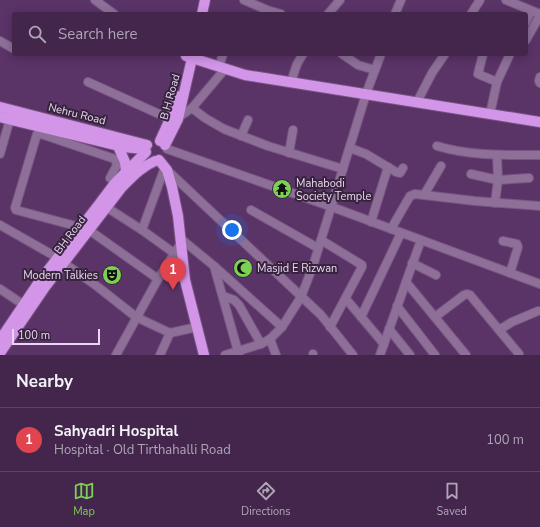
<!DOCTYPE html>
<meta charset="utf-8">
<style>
:root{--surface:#44264d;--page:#4b2e54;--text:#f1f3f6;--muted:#afa5b6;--line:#5c4365;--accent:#7cd155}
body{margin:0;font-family:"Nunito Sans",sans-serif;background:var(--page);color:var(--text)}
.scale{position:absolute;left:12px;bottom:10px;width:88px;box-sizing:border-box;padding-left:4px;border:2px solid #edd6f5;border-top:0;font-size:11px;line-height:14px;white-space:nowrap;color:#edd6f5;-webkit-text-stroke:3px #36243c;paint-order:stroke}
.you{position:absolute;left:232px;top:230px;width:14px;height:14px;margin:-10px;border:3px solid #fff;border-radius:50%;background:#1a73e8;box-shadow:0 0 0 6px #1a73e833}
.badge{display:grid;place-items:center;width:26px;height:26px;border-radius:50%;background:var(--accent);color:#fff;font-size:13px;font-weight:700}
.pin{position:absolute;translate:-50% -33px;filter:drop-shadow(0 1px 2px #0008)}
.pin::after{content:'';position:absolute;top:21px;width:14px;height:12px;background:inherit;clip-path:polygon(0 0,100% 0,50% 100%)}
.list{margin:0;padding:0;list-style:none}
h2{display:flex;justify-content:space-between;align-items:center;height:52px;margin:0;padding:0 16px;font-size:17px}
h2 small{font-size:13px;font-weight:400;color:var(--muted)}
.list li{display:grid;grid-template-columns:26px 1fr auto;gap:12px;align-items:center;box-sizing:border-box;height:64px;padding:0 16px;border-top:1px solid var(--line)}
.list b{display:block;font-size:15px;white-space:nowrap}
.list p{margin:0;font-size:13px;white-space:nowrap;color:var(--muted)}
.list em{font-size:13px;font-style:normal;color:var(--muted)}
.icon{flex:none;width:22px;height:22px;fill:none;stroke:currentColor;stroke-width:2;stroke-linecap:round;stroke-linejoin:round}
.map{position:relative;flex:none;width:540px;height:355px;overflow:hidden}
.search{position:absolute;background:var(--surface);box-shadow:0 2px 10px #0003;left:12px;right:12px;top:12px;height:44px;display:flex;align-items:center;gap:10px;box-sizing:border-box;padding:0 14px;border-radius:4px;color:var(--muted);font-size:15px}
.sheet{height:116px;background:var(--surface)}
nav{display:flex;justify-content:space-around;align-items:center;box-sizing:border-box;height:56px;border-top:1px solid var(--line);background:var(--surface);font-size:11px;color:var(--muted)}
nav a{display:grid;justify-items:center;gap:2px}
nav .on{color:var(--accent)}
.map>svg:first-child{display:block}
</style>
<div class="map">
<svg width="540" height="355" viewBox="0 0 540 355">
<rect width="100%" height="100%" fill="#5a3367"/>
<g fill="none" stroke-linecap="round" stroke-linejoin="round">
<g stroke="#775483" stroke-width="10">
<g id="minor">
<polyline points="95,0 114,14"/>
<polyline points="244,0 267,10 281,14"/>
<polyline points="506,0 540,14"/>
<polyline points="328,14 340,0"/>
<polyline points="395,14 401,0"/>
<polyline points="471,14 480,0"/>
<polyline points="526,22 531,11"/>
<polyline points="526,40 540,15"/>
<polyline points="0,41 14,49"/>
<polyline points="342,54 358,65 375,70"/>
<polyline points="483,54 478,74 497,82"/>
<polyline points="219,67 223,54"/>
<polyline points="540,77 539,81 540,83"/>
<polyline points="88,82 170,119"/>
<polyline points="291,82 297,64 303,54"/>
<polyline points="417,102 432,73 445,54"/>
<polyline points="192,108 205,118 224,129 268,146 343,169"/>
<polyline points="490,114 497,82 510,54"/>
<polyline points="179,117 192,108 225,69"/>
<polyline points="241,136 248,120"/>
<path d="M437,146C470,156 505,155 540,155"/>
<polyline points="350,148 366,154 396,172 400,173 403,168"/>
<polyline points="167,149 332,207 540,284"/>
<polyline points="289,153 293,130"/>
<polyline points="0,154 10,119"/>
<polyline points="167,170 321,315 353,355"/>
<polyline points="471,174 498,180 529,178"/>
<polyline points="424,195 441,166"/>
<polyline points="495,203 498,180 497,155"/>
<polyline points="106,207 142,230 174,253"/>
<polyline points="251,210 318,248"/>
<polyline points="371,222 388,167"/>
<polyline points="0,225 58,258"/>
<polyline points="80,229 72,225 16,210 15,208 37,134 38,133 115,159 117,165 110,178 115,183"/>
<polyline points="391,229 410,196 415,194 475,201 540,206"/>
<polyline points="89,230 158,279"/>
<polyline points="142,230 165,167"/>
<polyline points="180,238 214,266 239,355"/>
<polyline points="321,240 362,265 362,267 330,327"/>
<polyline points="503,241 517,244 518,247 510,273"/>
<polyline points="64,263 98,287 136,317 170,333 197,327"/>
<polyline points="412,263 436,275"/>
<polyline points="214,266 282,327"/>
<polyline points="406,282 466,355"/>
<polyline points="0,289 24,305"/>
<polyline points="223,296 234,300 239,305 261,344"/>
<polyline points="346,299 384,344"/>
<polyline points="397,306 435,355"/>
<polyline points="361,317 401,233"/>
<polyline points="435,317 464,295 467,294 470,295 519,354"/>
<polyline points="389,329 410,355"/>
<polyline points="499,330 512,322 538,311"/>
<polyline points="270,339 276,355"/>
<polyline points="313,354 313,355"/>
<polyline points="116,355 158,279 181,243"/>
<polyline points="160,355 170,333"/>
<polyline points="225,355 261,344 270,339 282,327 301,297 313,266 366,94 381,54"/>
<polyline points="380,355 421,240"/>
</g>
</g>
<g stroke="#775483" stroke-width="12">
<g id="major">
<polyline points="202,14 205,0"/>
<polyline points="186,56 245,75 540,122"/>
<polyline points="0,107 147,145"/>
<polyline points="0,117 123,147 144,149"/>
<polyline points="160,141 170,119 177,96"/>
<polyline points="165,145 178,119 193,54"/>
<polyline points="118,146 125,162 126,172"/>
<polyline points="159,160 167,170 172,187 178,216 185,280 204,355"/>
<polyline points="0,340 39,282 100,203 115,183 146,152"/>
<path d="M0,353L45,287L122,187C133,176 141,167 155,161"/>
</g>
</g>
<use href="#minor" stroke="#8d6f98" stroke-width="8"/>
<use href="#major" stroke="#d395e8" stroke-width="10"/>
</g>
<defs>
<g id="temple-disc" transform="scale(1)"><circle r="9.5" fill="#7cd155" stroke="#36243c"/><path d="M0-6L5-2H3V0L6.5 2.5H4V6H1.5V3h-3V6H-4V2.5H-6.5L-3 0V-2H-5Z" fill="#111"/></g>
<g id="mosque-disc" transform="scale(1)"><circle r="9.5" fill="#7cd155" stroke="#36243c"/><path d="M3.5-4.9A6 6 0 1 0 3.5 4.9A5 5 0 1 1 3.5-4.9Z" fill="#111"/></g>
<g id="theatre-disc" transform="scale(1)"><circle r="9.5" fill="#7cd155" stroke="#36243c"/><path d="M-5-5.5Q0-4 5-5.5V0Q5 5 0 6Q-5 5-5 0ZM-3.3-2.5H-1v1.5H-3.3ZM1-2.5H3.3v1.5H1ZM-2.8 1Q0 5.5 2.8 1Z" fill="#111"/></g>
</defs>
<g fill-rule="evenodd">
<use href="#temple-disc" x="282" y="189"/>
<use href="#mosque-disc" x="243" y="268"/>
<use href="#theatre-disc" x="112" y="275"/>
</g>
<g text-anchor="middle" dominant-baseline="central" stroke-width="4" stroke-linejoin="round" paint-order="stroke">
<g font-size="11" fill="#edd6f5" stroke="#36243c">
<text transform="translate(170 97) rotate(-74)">B H Road</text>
<text transform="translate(77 114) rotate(14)">Nehru Road</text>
<text transform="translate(70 235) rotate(-53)">BH Road</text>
</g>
<g font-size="11" fill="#edd6f5" stroke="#36243c" text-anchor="start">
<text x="296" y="183">Mahabodi<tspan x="296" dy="13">Society Temple</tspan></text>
<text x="257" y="268">Masjid E Rizwan</text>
<text x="98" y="275" text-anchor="end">Modern Talkies</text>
</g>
</g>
</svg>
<div class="scale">100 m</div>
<div class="you"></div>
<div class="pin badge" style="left:173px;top:290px;background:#e0444e">1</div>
<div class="search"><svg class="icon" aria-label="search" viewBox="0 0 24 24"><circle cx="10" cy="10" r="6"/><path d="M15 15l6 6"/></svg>Search here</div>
</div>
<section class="sheet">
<h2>Nearby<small></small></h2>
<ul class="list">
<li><span class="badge" style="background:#e0444e">1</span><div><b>Sahyadri Hospital</b><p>Hospital · Old Tirthahalli Road</p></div><em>100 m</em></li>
</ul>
</section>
<nav>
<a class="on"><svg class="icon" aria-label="map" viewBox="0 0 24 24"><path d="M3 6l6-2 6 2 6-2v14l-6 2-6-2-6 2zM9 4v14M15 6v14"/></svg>Map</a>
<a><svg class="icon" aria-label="directions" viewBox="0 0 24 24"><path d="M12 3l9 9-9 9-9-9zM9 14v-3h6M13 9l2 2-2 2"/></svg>Directions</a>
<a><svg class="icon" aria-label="saved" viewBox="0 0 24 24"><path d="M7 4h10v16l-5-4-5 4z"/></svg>Saved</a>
</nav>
